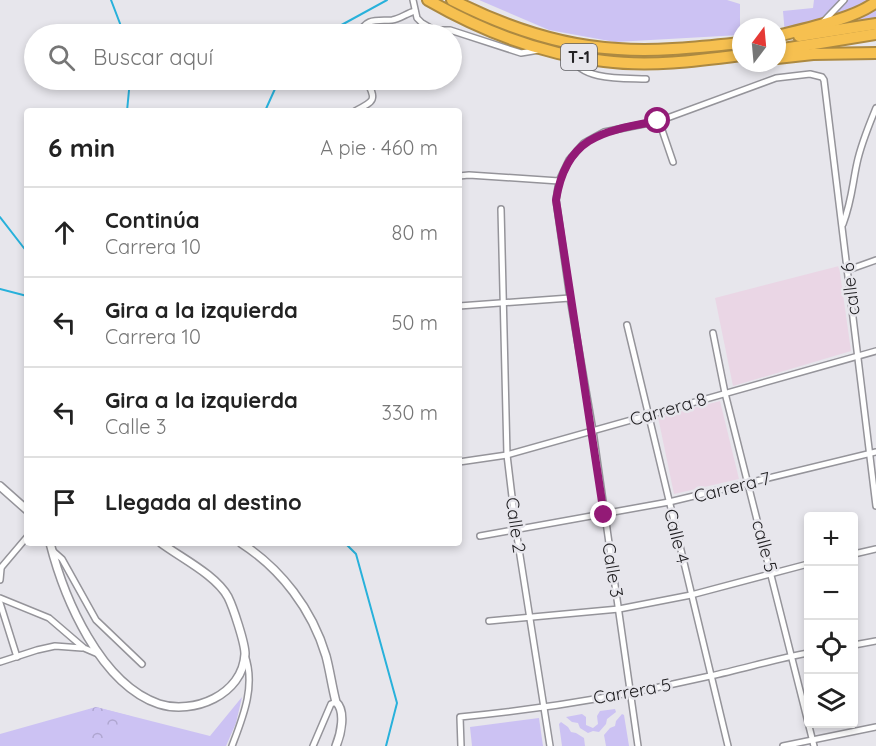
<!DOCTYPE html>
<html lang="es">
<meta charset="utf-8">
<style>
:root{--surface:#fff;--page:#f2f2f2;--text:#222;--muted:#767676;--line:#e0e0e0}
body{margin:0;font-family:Quicksand,sans-serif;background:var(--page);color:var(--text)}
.controls{position:absolute;right:18px;bottom:18px;display:grid;overflow:hidden;border-radius:6px;box-shadow:0 3px 9px #0003}
.controls button{width:54px;height:54px;display:grid;place-items:center;padding:0;border:0;border-bottom:2px solid var(--line);background:var(--surface);color:var(--text);font:30px sans-serif}
.compass{position:absolute;left:732px;top:18px;width:54px;height:54px;border-radius:50%;background:var(--surface);box-shadow:0 3px 9px #0003;rotate:16deg}
.stop{position:absolute;width:18px;height:18px;margin:-14px;border:4px solid #931a76;border-radius:50%;background:#fff}
.stop.end{background:#931a76;border-color:#fff;box-shadow:0 2px 6px #0008}
.list{margin:0;padding:0;list-style:none}
h2{display:flex;justify-content:space-between;align-items:center;height:78px;margin:0;padding:0 24px;font-size:26px}
h2 small{font-size:20px;font-weight:400;color:var(--muted)}
.list li{display:grid;grid-template-columns:39px 1fr auto;gap:18px;align-items:center;box-sizing:border-box;height:90px;padding:0 24px;border-top:2px solid var(--line)}
.list b{display:block;font-size:22px;white-space:nowrap}
.list p{margin:0;font-size:20px;white-space:nowrap;color:var(--muted)}
.list em{font-size:20px;font-style:normal;color:var(--muted)}
.icon{flex:none;width:33px;height:33px;fill:none;stroke:currentColor;stroke-width:2;stroke-linecap:round;stroke-linejoin:round}
.map{position:relative;flex:none;width:876px;height:746px;overflow:hidden}
.search{position:absolute;background:var(--surface);box-shadow:0 3px 9px #0003;left:24px;top:24px;width:438px;height:66px;display:flex;align-items:center;gap:15px;box-sizing:border-box;padding:0 21px;border-radius:33px;color:var(--muted);font-size:22px}
.panel{position:absolute;background:var(--surface);box-shadow:0 3px 9px #0003;left:24px;top:108px;width:438px;height:438px;border-radius:6px}
.map>svg:first-child{display:block}
</style>
<div class="map">
<svg width="876" height="746" viewBox="0 0 876 746">
<defs>
<pattern id="forest-crowns" width="20" height="18" patternUnits="userSpaceOnUse" patternTransform="scale(1.5)"><rect width="20" height="18" fill="#ccc2f3"/><path d="M2 6a3 3 0 1 1 6 0M12 15a3 3 0 1 1 6 0" fill="none" stroke="#afa6d0"/></pattern>
</defs>
<rect width="100%" height="100%" fill="#e7e6ec"/>
<g fill="#ead6e5">
<polygon points="839,266 851,351 733,386 715,298"/>
<polygon points="720,401 739,479 674,494 658,417"/>
</g>
<g fill="#ccc2f3">
<polygon points="479,0 727,0 740,4 740,35 615,42 549,30"/>
<polygon points="814,0 876,0 876,21 785,35 783,11 813,8"/>
<polygon points="242,697 236,723 226,746 0,746 0,734 96,707 210,736"/>
<polygon points="615,709 616,712 607,719 606,724 599,732 593,731 588,733 580,728 578,723 572,722 566,717 582,714 586,717 586,725 593,728 598,724 597,716 600,711"/>
<polygon points="622,714 624,715 629,746 606,746 604,735 610,728 615,726 616,721"/>
<polygon points="539,718 543,746 472,746 470,727"/>
<polygon points="561,722 568,727 571,732 576,733 584,738 585,746 562,746 559,724"/>
</g>
<polygon fill="url(#forest-crowns)" points="96,707 130,716 129,720 119,729 113,746 74,746 90,723 82,712"/>
<g fill="none" stroke-linecap="round" stroke-linejoin="round">
<g stroke="#28b1db" stroke-width="2">
<polyline points="111,0 124,34"/>
<polyline points="325,34 387,0"/>
<polyline points="127,111 130,80"/>
<polyline points="265,111 279,80"/>
<polyline points="0,217 27,252"/>
<polyline points="0,289 27,296"/>
<polyline points="345,543 356,554 397,703 386,746"/>
</g>
<g stroke="#95949a" stroke-width="8">
<g id="minor">
<polyline points="413,0 417,18 422,23 434,30 450,30 521,53 539,50"/>
<polyline points="822,23 844,0"/>
<path d="M360,34C365,17 378,21 392,20C400,19 407,13 415,11"/>
<path d="M572,57C581,81 624,78 646,79"/>
<path d="M355,111C375,101 377,100 366,80"/>
<polyline points="659,121 673,162"/>
<polyline points="459,176 469,175 559,181"/>
<polyline points="501,209 507,455 516,530 550,746"/>
<path d="M843,224C852,200 852,186 857,163C861,144 869,125 876,108"/>
<polyline points="848,270 876,260"/>
<polyline points="459,306 570,298"/>
<polyline points="627,325 728,746"/>
<polyline points="713,333 725,393 814,746"/>
<polyline points="459,462 507,455 876,351"/>
<polyline points="480,536 669,502 876,452"/>
<polyline points="53,551 62,559 96,620 142,664"/>
<polyline points="854,554 876,549"/>
<polyline points="0,569 27,537"/>
<polyline points="0,580 1,569"/>
<polyline points="0,598 49,618 84,648 98,654"/>
<polyline points="0,603 17,657"/>
<polyline points="489,621 619,609 691,595 808,564"/>
<polyline points="854,645 876,641"/>
<polyline points="0,662 37,650 55,646 82,648"/>
<path d="M232,746C243,717 256,686 245,655"/>
<polyline points="313,746 331,704 336,702"/>
<path d="M461,746L460,717C544,709 628,695 710,676C743,669 775,659 808,653"/>
<polyline points="638,746 593,431 570,298 556,200 559,181 569,160 584,143 604,132 659,121 776,78 810,74 822,77 824,80 876,506"/>
<polyline points="783,746 876,727"/>
</g>
</g>
<g stroke="#95949a" stroke-width="10">
<g id="tertiary">
<polyline points="0,486 27,510"/>
<path d="M50,543C64,598 100,684 159,704C193,715 243,695 245,654C245,643 233,607 228,597C216,575 181,558 161,543"/>
<path d="M241,543C281,569 312,609 326,656C330,671 332,687 336,702C346,711 341,734 336,746"/>
</g>
</g>
<g stroke="#ac8941" stroke-width="14">
<g id="motorway">
<path d="M428,0C482,31 541,54 604,61C649,67 696,61 741,55"/>
<path d="M452,0C503,26 560,46 618,49C659,52 700,47 741,43"/>
<path d="M777,36C805,29 854,19 876,2"/>
<polyline points="799,36 876,24"/>
<polyline points="777,50 876,34"/>
<polyline points="777,58 813,54 876,53"/>
</g>
</g>
<use href="#minor" stroke="#fff" stroke-width="5"/>
<use href="#tertiary" stroke="#fff" stroke-width="7"/>
<use href="#motorway" stroke="#f6c050" stroke-width="10"/>
</g>
<g fill="none" stroke-linecap="round" stroke-linejoin="round">
<path stroke="#931a76" stroke-width="8" d="M604,515L556,200C566,136 603,131 658,121"/>
</g>
<g text-anchor="middle" dominant-baseline="central" stroke-width="5" stroke-linejoin="round" paint-order="stroke">
<rect fill="#e7e6ec" stroke="#5e5d61" stroke-width="1.5" x="561" y="44" width="36" height="26" rx="4.5"/>
<g font-size="16" font-weight="bold" fill="#232225">
<text x="579" y="57">T-1</text>
</g>
<g font-size="18" fill="#232225" stroke="#e7e6ec">
<text transform="translate(850 289) rotate(-97)">calle 6</text>
<text transform="translate(668 409) rotate(-16)">Carrera 8</text>
<text transform="translate(732 487) rotate(-14)">Carrera 7</text>
<text transform="translate(516 525) rotate(82)">Calle 2</text>
<text transform="translate(677 536) rotate(76)">Calle 4</text>
<text transform="translate(765 546) rotate(75)">calle 5</text>
<text transform="translate(613 570) rotate(81)">Calle 3</text>
<text transform="translate(632 691) rotate(-10)">Carrera 5</text>
</g>
</g>
</svg>
<div class="controls">
<button>+</button>
<button>−</button>
<button><svg class="icon" aria-label="locate" viewBox="0 0 24 24"><circle cx="12" cy="12" r="6"/><path d="M12 2v4M12 18v4M2 12h4M18 12h4"/></svg></button>
<button><svg class="icon" aria-label="layers" viewBox="0 0 24 24"><path d="M12 4l9 5-9 5-9-5zM3 14l9 5 9-5"/></svg></button>
</div>
<svg class="compass" viewBox="-18 -18 36 36"><path d="M0-13l5 13h-10z" fill="#e53935"/><path d="M0 13l5-13h-10z" fill="#767676"/></svg>
<div class="stop" style="left:658px;top:121px"></div>
<div class="stop end" style="left:604px;top:515px"></div>
<div class="search"><svg class="icon" aria-label="search" viewBox="0 0 24 24"><circle cx="10" cy="10" r="6"/><path d="M15 15l6 6"/></svg>Buscar aquí</div>
<section class="panel">
<h2>6 min<small>A pie · 460 m</small></h2>
<ul class="list">
<li><svg class="icon" aria-label="ahead" viewBox="0 0 24 24"><path d="M12 20V5M6 11l6-6 6 6"/></svg><div><b>Continúa</b><p>Carrera 10</p></div><em>80 m</em></li>
<li><svg class="icon" aria-label="left" viewBox="0 0 24 24"><path d="M17 20v-9H6M10 6l-5 5 5 5"/></svg><div><b>Gira a la izquierda</b><p>Carrera 10</p></div><em>50 m</em></li>
<li><svg class="icon" aria-label="left" viewBox="0 0 24 24"><path d="M17 20v-9H6M10 6l-5 5 5 5"/></svg><div><b>Gira a la izquierda</b><p>Calle 3</p></div><em>330 m</em></li>
<li><svg class="icon" aria-label="arrive" viewBox="0 0 24 24"><path d="M6 21V4h12l-3 4 3 4H6"/></svg><div><b>Llegada al destino</b></div></li>
</ul>
</section>
</div>
